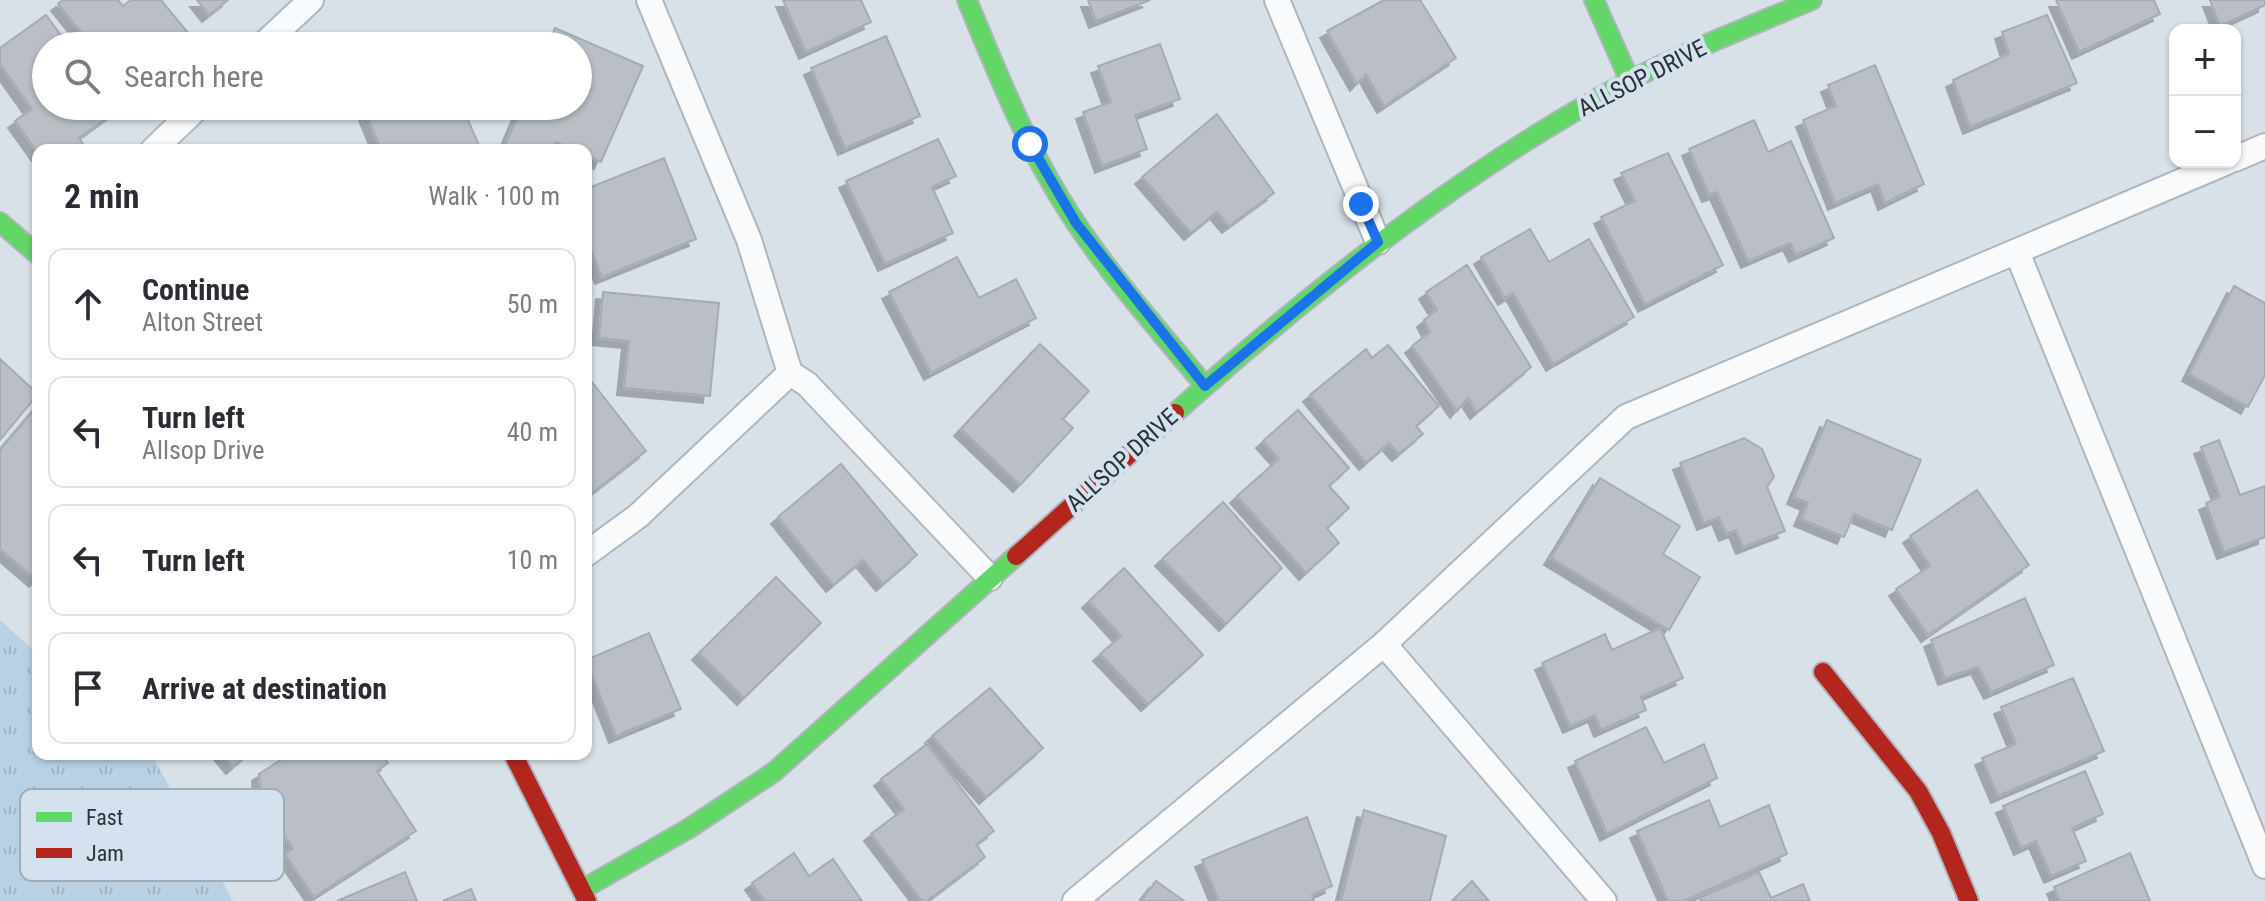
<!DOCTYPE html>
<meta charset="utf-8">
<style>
:root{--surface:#fff;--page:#f2f2f3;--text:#2b2b33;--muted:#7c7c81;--line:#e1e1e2}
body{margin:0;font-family:"Roboto Condensed",sans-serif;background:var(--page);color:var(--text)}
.controls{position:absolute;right:24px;top:24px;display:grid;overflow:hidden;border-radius:16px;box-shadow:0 2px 6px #0004}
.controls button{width:72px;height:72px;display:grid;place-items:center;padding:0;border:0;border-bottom:2px solid var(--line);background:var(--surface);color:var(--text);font:40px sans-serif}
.stop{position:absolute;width:24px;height:24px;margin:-18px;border:6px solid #1a73e8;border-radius:50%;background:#fff}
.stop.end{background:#1a73e8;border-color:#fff;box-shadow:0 2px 8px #0008}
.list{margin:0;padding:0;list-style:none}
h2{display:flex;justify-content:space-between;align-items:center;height:104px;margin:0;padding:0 32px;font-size:34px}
h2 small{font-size:26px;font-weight:400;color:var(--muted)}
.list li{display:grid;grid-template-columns:52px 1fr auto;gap:24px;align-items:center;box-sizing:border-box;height:112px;margin:0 16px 16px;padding:0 16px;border:2px solid var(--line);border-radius:16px}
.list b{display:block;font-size:30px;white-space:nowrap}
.list p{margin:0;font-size:26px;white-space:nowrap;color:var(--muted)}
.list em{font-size:26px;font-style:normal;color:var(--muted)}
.icon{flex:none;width:44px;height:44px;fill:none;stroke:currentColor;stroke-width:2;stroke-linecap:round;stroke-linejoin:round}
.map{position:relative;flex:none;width:2265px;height:901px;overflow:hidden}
.search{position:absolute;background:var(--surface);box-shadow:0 2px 6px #0004;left:32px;top:32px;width:560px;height:88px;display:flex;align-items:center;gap:20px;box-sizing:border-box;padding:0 28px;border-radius:44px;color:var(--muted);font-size:30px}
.panel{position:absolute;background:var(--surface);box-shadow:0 2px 6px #0004;left:32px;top:144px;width:560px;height:616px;border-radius:16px}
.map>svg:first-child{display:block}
</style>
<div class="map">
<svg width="2265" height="901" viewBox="0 0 2265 901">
<defs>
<pattern id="grass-tufts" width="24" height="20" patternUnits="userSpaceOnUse" patternTransform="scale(2)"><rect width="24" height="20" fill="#b9d1e5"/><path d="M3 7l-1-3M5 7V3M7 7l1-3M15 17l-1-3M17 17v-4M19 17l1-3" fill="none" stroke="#9fb4c5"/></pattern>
<filter id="shadow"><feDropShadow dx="-7" dy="7" stdDeviation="0" flood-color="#0004"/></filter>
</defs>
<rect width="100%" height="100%" fill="#d9e1e8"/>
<polygon fill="url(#grass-tufts)" points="0,620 38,654 38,754 148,754 154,759 233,901 0,901"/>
<g fill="#b9bfc5" stroke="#a5acb1" stroke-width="2" filter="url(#shadow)">
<polygon points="63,0 118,0 123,6 131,0 161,0 199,46 92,46 58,4"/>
<polygon points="197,0 228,0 209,15"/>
<polygon points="783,0 861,0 871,22 806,52"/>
<polygon points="1088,0 1150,0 1096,21"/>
<polygon points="1384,0 1420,0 1456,58 1384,106 1366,74 1357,84 1327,31"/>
<polygon points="2056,0 2154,0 2160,14 2079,52"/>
<polygon points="2210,0 2265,0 2265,5 2220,26"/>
<polygon points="46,15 69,46 46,46 46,106 112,106 116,111 79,138 87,150 38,150 38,153 15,121 32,109 0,64 0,48"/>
<polygon points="2047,15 2077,83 1970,127 1953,80 2009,54 2002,32"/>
<polygon points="555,28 643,66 601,162 586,155 586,150 575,150 556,142 552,150 503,150 522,106 578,106 578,46 548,46"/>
<polygon points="886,36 920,116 845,148 811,68"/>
<polygon points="1160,44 1180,99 1135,115 1147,149 1102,166 1083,112 1111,102 1098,66"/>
<polygon points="1875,65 1924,184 1885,203 1878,184 1835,203 1803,120 1836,106 1828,85"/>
<polygon points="363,106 462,106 481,150 410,150 408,147 401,150 381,150"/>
<polygon points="1217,114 1274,193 1229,226 1217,212 1191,233 1142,177"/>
<polygon points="1754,120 1768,152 1791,141 1834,238 1796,255 1790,243 1748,261 1717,192 1709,195 1689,149"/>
<polygon points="938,139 956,176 932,187 953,233 885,264 846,181"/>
<polygon points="1668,153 1723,265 1645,305 1601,217 1635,201 1621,173"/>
<polygon points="664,158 696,239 602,277 586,237 586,189"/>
<polygon points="1530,229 1549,262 1589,239 1634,317 1553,364 1513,293 1505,298 1481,257"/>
<polygon points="957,257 979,298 1016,279 1036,318 931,373 889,292"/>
<polygon points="1467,265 1531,367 1477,412 1468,398 1457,411 1412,346 1430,332 1424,320 1437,310 1426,292"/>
<polygon points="2234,286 2265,303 2265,375 2248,407 2189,374"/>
<polygon points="603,292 719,303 710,396 624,388 629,341 599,338"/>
<polygon points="1040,344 1089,391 1063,419 1073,428 1020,485 961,429"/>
<polygon points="1388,345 1439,406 1416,426 1423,434 1399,454 1389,443 1366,463 1310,395 1366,349 1372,358"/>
<polygon points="0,359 38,394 0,440"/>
<polygon points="592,382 646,451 587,497 586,387"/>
<polygon points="38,405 38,578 36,580 0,549 0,450"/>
<polygon points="1298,410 1349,468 1329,486 1349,508 1327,528 1339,543 1306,573 1237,496 1279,459 1263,441"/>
<polygon points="1827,420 1921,460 1892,530 1854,514 1844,537 1801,519 1808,503 1794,497"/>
<polygon points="1744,438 1762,449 1774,477 1767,487 1785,531 1743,547 1736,530 1726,534 1719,517 1704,523 1680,463"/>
<polygon points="2219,440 2240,495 2265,486 2265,537 2224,552 2206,503 2220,497 2201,447"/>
<polygon points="841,464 917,555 883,584 863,560 833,585 778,517"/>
<polygon points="1600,478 1680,526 1663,554 1700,577 1669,630 1551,558"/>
<polygon points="1977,490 2029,565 1928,635 1896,589 1930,566 1910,536"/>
<polygon points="1223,502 1282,568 1226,624 1162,559"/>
<polygon points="1124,568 1203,655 1148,704 1100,654 1121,636 1089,601"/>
<polygon points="776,577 821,623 744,698 699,653"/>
<polygon points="2025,598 2054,665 1991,692 1978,667 1945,678 1931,640"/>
<polygon points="1660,628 1683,678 1641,697 1646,710 1601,730 1595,715 1570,726 1542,663 1605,634 1612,650"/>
<polygon points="649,633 681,709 616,736 586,660"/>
<polygon points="2073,678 2104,751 1998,796 1982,758 2016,744 2001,707"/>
<polygon points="990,688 1043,748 986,797 932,736"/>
<polygon points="1646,727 1664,763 1704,744 1717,778 1607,834 1575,761"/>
<polygon points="927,744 994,831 976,844 985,857 927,901 922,901 871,834 904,809 881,779"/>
<polygon points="222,754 248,754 233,767"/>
<polygon points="290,754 382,754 388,763 377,771 416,831 314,897 285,854 293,849 261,799 259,774"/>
<polygon points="2085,771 2103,814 2072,828 2086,861 2051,876 2036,841 2021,848 2003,806"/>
<polygon points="1709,800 1720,827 1769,805 1787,854 1684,901 1668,901 1637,831"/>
<polygon points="1364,810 1446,836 1430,901 1341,901"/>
<polygon points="1307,817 1332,886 1312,895 1314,901 1219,901 1202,860"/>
<polygon points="794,853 809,876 833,859 862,901 765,901 752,883"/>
<polygon points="2130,853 2150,901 2060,901 2054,887"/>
<polygon points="405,872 417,901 337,901"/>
<polygon points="1759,872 1771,898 1803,884 1810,901 1701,901 1699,898"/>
<polygon points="1156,881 1184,901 1141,901"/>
<polygon points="1472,881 1489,901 1452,901"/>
<polygon points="471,889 476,901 443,901"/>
</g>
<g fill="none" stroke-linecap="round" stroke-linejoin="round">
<g stroke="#afb6bb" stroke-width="28">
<g id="lane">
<polyline points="649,0 749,240 790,373 807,384 990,578"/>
<polyline points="1277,0 1378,242"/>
<polyline points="262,46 311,0"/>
<polyline points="153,150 199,106"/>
<polyline points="2235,159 2265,146"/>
<polyline points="2017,252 2265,866"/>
<polyline points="586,554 638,516 790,373"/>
<polyline points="1384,644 1604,901"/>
<polyline points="1075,901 1384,644 1626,417 2227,162"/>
</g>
</g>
<g stroke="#afb6bb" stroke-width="22">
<g id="fast">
<path d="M967,0C995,67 1022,136 1060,198C1101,266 1155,325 1205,386"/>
<polyline points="1594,0 1630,81"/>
<polyline points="0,222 38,255"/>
<path d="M1175,413C1315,288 1463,170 1629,81C1688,50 1751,26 1812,0"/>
<polyline points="583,889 688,829 774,772 1016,556"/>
</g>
</g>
<g stroke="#afb6bb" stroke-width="22">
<g id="jam">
<polyline points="1016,556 1175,413"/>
<polyline points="1823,672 1918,791 1941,833 1969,901"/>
<polyline points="513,754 587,901"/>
</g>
</g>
<use href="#lane" stroke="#f9fafc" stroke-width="24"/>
<use href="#fast" stroke="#63d668" stroke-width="18"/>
<use href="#jam" stroke="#b3261e" stroke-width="18"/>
</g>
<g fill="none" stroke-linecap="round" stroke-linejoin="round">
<polyline stroke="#1a73e8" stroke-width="10" points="1030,144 1076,223 1205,386 1378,242 1361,204"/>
</g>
<g text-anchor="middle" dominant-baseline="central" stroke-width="8" stroke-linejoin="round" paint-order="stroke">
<g font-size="24" fill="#2b3135" stroke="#d3e2ee">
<text transform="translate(1642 78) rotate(-27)">ALLSOP DRIVE</text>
<text transform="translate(1122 460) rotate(-42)">ALLSOP DRIVE</text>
</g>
</g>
<rect x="20" y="789" width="264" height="92" rx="12" fill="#d3e2ee" stroke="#a1adb6" stroke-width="2"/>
<rect x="36" y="812" width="36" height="10" fill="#63d668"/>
<rect x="36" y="848" width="36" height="10" fill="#b3261e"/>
<g font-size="22" fill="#2b3135">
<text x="86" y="825">Fast</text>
<text x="86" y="861">Jam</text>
</g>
</svg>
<div class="controls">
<button>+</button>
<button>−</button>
</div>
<div class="stop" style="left:1030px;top:144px"></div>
<div class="stop end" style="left:1361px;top:204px"></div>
<div class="search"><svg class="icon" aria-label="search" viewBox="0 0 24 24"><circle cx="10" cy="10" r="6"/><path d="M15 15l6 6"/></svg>Search here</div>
<section class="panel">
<h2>2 min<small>Walk · 100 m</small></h2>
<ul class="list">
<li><svg class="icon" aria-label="ahead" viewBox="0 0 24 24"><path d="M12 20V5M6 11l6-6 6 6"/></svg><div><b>Continue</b><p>Alton Street</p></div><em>50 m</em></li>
<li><svg class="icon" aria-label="left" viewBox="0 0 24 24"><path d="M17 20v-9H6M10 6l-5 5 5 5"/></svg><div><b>Turn left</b><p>Allsop Drive</p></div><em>40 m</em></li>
<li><svg class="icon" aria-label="left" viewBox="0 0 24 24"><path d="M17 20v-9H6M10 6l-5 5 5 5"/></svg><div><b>Turn left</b></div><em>10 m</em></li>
<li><svg class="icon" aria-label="arrive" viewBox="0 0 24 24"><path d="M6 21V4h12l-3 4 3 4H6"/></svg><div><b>Arrive at destination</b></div></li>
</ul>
</section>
</div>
